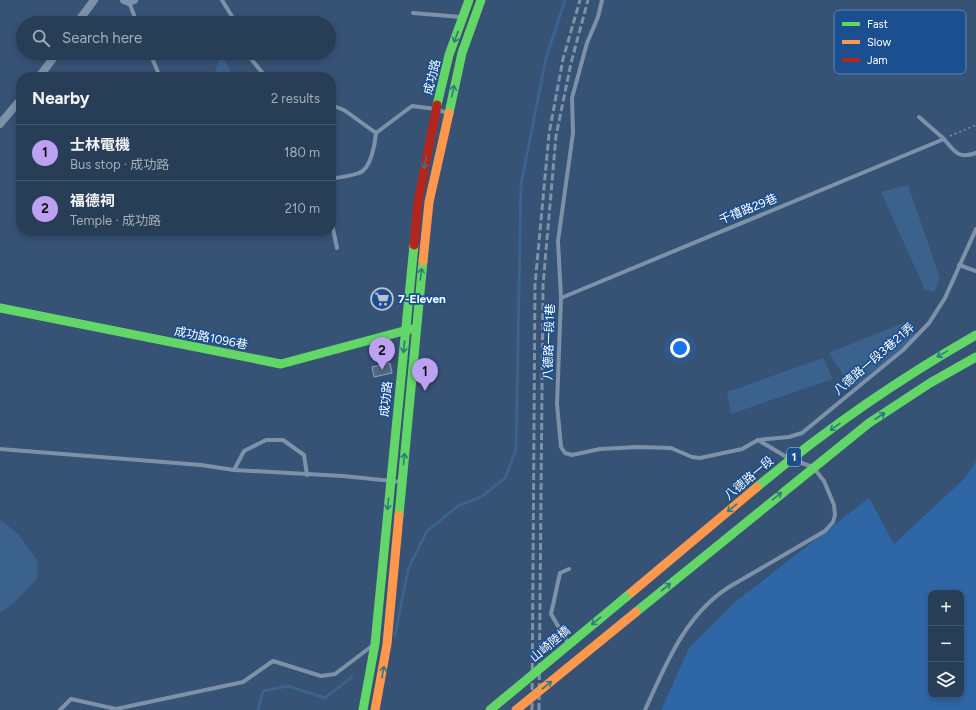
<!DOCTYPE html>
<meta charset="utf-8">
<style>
:root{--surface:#283e57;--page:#30455d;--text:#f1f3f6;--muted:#a5aeba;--line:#44576d;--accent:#bca0f2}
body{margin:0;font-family:Figtree,"Noto Sans TC",sans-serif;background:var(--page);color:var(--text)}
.controls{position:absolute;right:12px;bottom:12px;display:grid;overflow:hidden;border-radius:8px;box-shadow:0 2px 6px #0003}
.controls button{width:36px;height:36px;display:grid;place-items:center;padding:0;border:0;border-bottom:1px solid var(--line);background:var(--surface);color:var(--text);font:20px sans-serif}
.you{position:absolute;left:680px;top:348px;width:14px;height:14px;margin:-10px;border:3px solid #fff;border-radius:50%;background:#1a73e8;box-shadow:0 0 0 6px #1a73e833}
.badge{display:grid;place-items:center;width:26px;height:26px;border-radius:50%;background:var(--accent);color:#111;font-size:13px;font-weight:700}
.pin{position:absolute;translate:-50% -33px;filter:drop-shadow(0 1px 2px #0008)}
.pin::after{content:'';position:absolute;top:21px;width:14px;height:12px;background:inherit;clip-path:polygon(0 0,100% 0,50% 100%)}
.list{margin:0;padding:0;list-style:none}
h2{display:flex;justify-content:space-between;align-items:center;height:52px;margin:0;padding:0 16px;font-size:17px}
h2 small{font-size:13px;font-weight:400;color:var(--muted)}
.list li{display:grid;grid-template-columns:26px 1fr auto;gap:12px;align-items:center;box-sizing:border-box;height:56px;padding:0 16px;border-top:1px solid var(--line)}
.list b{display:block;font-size:15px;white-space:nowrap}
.list p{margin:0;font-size:13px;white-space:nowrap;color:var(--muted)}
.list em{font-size:13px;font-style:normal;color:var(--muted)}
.icon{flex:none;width:22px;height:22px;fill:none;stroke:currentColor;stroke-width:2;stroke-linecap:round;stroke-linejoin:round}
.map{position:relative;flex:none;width:976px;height:710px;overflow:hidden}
.search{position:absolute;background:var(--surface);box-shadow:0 2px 6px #0003;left:16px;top:16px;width:320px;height:44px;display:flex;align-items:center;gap:10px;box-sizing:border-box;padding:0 14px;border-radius:22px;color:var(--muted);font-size:15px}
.panel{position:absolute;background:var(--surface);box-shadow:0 2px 6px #0003;left:16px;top:72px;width:320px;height:164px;border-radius:16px}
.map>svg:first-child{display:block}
</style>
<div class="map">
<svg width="976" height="710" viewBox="0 0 976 710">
<rect width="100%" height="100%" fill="#365274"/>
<path fill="#2f66a5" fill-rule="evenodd" d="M976,461V710H661L689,648L735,602L869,498L894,544L966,477ZM931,593H961V695H931Z"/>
<g fill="#3b618d">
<polygon points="221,54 234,77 213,77"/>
<polygon points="908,185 940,278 934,292 925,290 881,192"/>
<polygon points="908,321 917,337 852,388 829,353"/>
<polygon points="823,358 833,379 731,414 727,392"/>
<polygon points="0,519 19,535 38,561 37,579 12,605 0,613"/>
</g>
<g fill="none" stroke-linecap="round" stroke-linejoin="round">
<g stroke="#3b618d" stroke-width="3">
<polyline points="395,636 408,569 427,531 458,506 481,497 505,478 516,450 521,184 546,58 565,0"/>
<polyline points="258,710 263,691 288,686 325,698 352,677"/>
</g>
</g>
<polygon fill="#526984" stroke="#92a2b6" points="390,363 392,373 374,377 372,367"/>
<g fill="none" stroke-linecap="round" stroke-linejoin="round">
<polyline stroke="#7d92a8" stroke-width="1.5" stroke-dasharray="2 3" stroke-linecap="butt" points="950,136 976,125"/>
<g stroke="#7d92a8" stroke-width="4">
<polyline points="222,0 236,23"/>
<path d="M602,0L598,17L587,43L572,98L573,133L558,241L561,298L557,404L561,447L565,453L572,455L600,449L638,447L671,448L692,457L700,458L742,449L758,440L790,459L813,467L824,481L834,505L835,515L833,522L825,531L729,587C685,615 666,664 645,710"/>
<polyline points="129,2 137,23"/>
<polyline points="413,13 461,17"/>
<polyline points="150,53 160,77"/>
<polyline points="246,53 266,77"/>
<polyline points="331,105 344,110 376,133"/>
<path d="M919,117C927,124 935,131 943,138C954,150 957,160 976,153"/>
<path d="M331,179C340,177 351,176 359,173C371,169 375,144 376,133L412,106L436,109L447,113"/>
<polyline points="331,219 337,248"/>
<polyline points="959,265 976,271"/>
<polyline points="561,298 944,139"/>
<polyline points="758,440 789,437 802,433 903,350 929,323 945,298 976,229"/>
<polyline points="0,449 201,465 234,470 343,476 402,482"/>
<polyline points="234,470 244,451 266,440 283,440 304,455 307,475"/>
<polyline points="568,643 551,614 560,573 569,569"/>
<polyline points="60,710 71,699 116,709 243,682 273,661 321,676 335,674 372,646"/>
</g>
<g stroke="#7d92a8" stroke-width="8">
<polyline points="124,0 129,2 134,0"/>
<polyline points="77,23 94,0"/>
<polyline points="39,77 57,53"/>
<polyline points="0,124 21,99"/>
</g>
<g stroke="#63d668" stroke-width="9">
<polyline points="437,105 449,55 469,0"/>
<polyline points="449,113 462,53 481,0"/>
<polyline points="0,308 281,364 411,329"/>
<path d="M757,487C825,430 899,379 976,335"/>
<polyline points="399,515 423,261"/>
<polyline points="636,612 869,423 930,383 976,357"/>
<polyline points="363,710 375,644 414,245"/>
</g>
<g stroke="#ff974d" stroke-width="9">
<polyline points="423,261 429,202 449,113"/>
<polyline points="626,597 757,487"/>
<polyline points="375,710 387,644 399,515"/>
</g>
<polyline stroke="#b3261e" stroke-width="9" points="414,245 418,202 437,105"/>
<g stroke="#7e92a7" stroke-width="3" stroke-dasharray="7 3" stroke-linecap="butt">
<polyline points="532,710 535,285 549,134 563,59 580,0"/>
<polyline points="539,710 543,285 556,136 571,63 588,0"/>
</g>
<polyline stroke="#63d668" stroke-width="9" points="490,710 626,597"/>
<polyline stroke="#ff974d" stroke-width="9" points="516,710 636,612"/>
</g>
<defs><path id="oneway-shaft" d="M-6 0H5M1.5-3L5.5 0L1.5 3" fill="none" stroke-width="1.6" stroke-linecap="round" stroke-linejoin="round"/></defs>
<g stroke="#317883">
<use href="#oneway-shaft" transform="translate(456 37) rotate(110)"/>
<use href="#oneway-shaft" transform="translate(453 91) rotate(-77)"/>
<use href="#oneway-shaft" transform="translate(425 163) rotate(101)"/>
<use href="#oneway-shaft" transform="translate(421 274) rotate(-84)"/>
<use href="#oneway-shaft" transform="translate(404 347) rotate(96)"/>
<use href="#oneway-shaft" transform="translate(942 354) rotate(151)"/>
<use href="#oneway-shaft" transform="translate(880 416) rotate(-33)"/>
<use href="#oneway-shaft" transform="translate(835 427) rotate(144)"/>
<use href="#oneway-shaft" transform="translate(404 459) rotate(-85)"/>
<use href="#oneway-shaft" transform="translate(777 496) rotate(-39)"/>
<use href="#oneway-shaft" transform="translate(388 504) rotate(96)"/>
<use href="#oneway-shaft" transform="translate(732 508) rotate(140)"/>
<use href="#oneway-shaft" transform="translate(666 587) rotate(-39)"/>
<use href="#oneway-shaft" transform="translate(596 621) rotate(141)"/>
<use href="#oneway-shaft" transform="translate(383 672) rotate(-80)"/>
<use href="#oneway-shaft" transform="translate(547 685) rotate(-40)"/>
</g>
<defs>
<g id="supermarket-ring" transform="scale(1.15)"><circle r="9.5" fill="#1b4f8f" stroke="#b9c2ce" stroke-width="1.5"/><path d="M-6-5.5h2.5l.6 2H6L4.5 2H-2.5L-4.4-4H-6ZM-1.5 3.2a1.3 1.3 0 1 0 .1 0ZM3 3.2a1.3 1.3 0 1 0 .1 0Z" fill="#b9c2ce"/></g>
</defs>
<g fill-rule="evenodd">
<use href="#supermarket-ring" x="382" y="299"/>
</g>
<g text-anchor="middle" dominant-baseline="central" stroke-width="3.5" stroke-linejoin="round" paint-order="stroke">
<rect fill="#1b4f8f" stroke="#bbcadd" stroke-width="1" x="787" y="448" width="14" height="18" rx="3"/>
<g font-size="11" font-weight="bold" fill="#fff">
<text x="794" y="457">1</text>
</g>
<g font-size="12" fill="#fff" stroke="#1b4f8f">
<text transform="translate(432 77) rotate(-76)">成功路</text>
<text transform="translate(748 209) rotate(-22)">千禧路29巷</text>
<text transform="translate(211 338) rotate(11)">成功路1096巷</text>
<text transform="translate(549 342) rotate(-88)">八德路一段1巷</text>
<text transform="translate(874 359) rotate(-41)">八德路一段3巷21弄</text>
<text transform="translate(386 399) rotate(-84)">成功路</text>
<text transform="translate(749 478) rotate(-40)">八德路一段</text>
<text transform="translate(550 644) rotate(-40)">山崎陸橋</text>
</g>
<g font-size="12" font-weight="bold" fill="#fff" stroke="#1b4f8f" text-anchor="start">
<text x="398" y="299">7-Eleven</text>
</g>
</g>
<rect x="834" y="10" width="132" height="64" rx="6" fill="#1b4f8f" stroke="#5f84b1" stroke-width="1"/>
<rect x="842" y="22" width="18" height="4" fill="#63d668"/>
<rect x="842" y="40" width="18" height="4" fill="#ff974d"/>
<rect x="842" y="58" width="18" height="4" fill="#b3261e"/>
<g font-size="11" fill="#fff">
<text x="867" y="28">Fast</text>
<text x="867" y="46">Slow</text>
<text x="867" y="64">Jam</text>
</g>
</svg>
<div class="controls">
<button>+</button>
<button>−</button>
<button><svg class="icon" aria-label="layers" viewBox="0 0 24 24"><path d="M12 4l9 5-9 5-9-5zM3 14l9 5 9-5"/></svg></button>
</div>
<div class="you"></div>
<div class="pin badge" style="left:425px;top:391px">1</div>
<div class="pin badge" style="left:382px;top:370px">2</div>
<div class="search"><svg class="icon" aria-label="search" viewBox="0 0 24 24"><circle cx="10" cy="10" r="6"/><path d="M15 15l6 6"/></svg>Search here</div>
<section class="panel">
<h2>Nearby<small>2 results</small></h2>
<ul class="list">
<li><span class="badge">1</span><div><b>士林電機</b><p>Bus stop · 成功路</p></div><em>180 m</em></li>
<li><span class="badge">2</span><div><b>福德祠</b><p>Temple · 成功路</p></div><em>210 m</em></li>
</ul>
</section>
</div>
